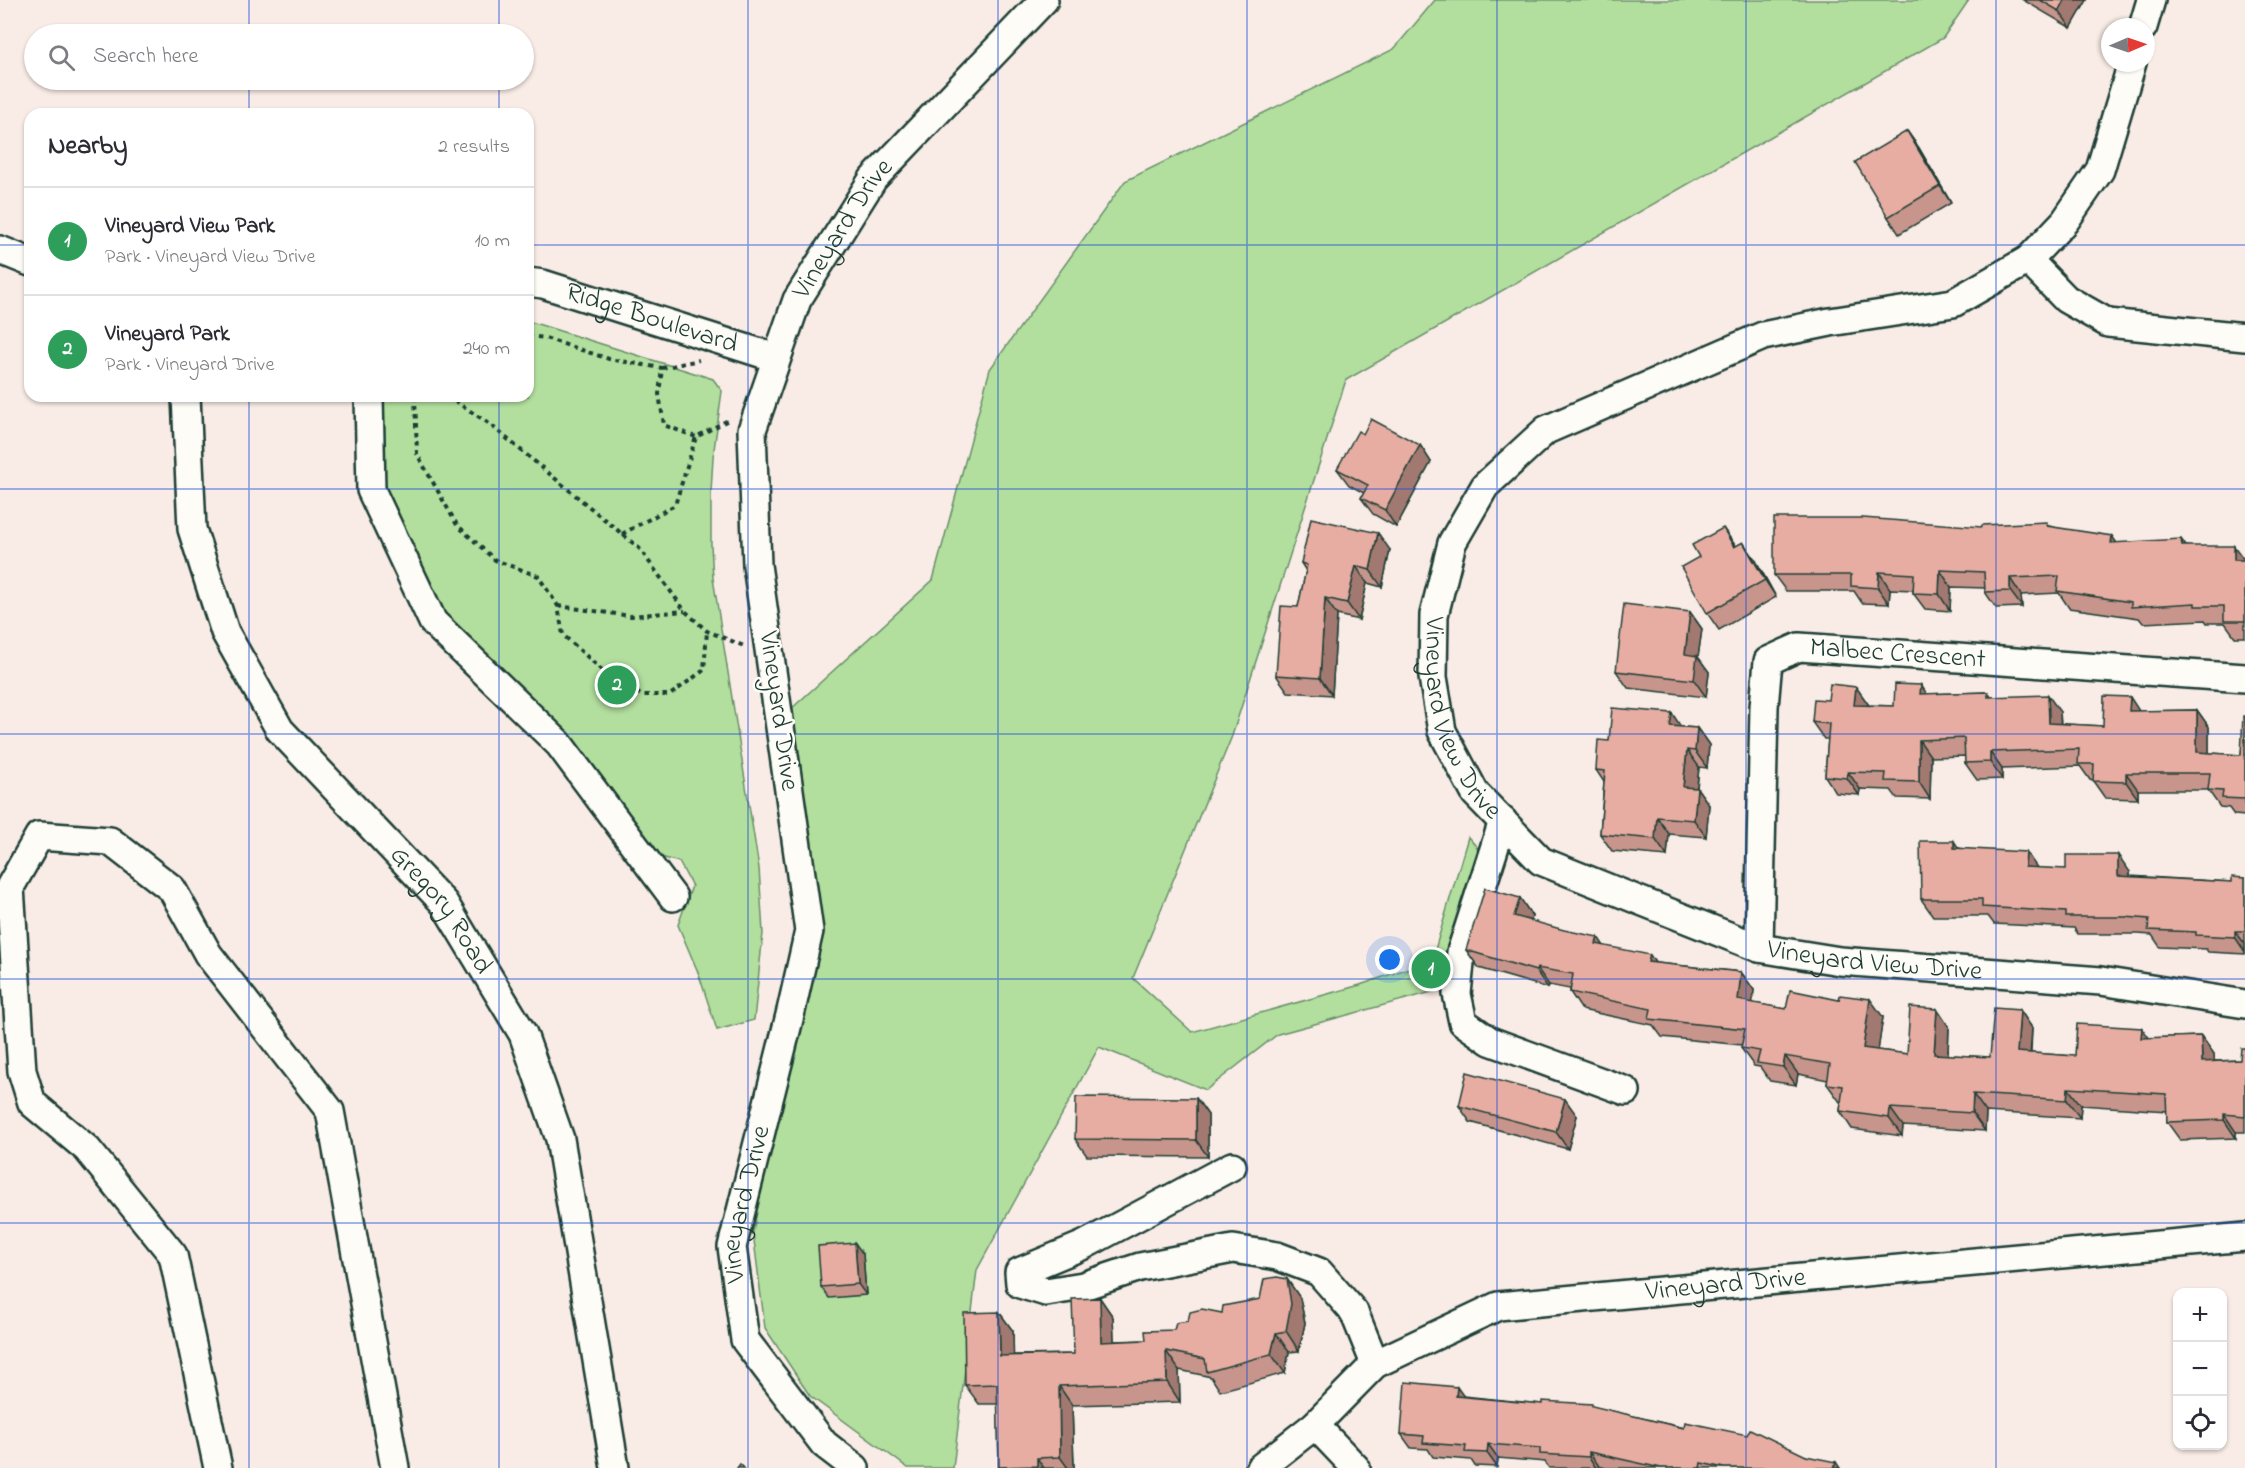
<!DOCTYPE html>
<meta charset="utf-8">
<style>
:root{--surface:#fff;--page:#f7f7f7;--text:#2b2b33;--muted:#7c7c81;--line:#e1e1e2;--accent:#b45309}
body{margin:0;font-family:"Indie Flower",sans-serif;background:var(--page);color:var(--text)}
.controls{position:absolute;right:18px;bottom:18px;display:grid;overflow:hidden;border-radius:12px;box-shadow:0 2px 4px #0004}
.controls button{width:54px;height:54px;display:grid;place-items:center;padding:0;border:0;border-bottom:2px solid var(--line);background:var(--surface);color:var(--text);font:30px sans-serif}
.compass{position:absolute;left:2101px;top:18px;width:54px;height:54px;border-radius:50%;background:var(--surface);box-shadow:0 2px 4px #0004;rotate:88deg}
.you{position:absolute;left:1390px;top:960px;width:21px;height:21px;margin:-15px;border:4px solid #fff;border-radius:50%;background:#1a73e8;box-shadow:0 0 0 9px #1a73e833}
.badge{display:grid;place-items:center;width:39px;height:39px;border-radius:50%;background:var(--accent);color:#fff;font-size:20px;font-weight:700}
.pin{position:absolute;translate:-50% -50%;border:3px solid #fff;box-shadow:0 2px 6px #0006}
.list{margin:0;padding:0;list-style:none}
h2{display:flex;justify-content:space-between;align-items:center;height:78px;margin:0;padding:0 24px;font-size:26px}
h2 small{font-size:20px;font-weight:400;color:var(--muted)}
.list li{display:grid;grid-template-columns:39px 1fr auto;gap:18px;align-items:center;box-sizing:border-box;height:108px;padding:0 24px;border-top:2px solid var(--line)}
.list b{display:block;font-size:22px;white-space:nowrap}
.list p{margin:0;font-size:20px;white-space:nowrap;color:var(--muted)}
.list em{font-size:20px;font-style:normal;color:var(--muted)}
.icon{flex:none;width:33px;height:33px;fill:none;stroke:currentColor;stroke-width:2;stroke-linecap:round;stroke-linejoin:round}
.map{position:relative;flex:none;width:2245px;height:1468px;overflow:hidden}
.search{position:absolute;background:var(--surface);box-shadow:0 2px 4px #0004;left:24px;top:24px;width:510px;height:66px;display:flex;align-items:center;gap:15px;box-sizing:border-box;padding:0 21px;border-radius:33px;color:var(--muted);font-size:22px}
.panel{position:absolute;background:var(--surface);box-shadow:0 2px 4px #0004;left:24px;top:108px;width:510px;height:294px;border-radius:18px}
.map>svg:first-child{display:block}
</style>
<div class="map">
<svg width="2245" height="1468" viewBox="0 0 2245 1468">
<rect width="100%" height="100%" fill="#f9ece6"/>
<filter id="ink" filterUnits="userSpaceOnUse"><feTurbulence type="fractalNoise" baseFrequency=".0167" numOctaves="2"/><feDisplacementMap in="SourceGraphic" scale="12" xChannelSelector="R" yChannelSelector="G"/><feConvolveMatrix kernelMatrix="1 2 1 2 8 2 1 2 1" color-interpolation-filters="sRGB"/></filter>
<g filter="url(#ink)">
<g fill="#b2df9e" stroke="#688e69" stroke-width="1.5">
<polygon points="1435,0 1969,0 1943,38 1346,380 1232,736 1133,978 1192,1032 1360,985 1432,960 1468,837 1484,855 1454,986 1278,1034 1206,1090 1099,1047 977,1270 953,1468 908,1468 810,1396 765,1328 753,1232 817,903 790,710 933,580 990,369 1125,181 1394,49"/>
<polygon points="528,321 713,379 722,391 713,457 711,492 711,545 713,578 759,868 763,933 754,1020 717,1030 698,972 678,925 692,886 679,862 639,851 455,634 387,513 371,396 528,396"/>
</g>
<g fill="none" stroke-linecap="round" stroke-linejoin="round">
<g stroke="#1f3d34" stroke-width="32">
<g id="minor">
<polyline points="2143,27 2151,0"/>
<path id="s1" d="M2132,63L2100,170L2065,221L2028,260L1953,303L1830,322L1763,336L1546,430L1485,486L1452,543L1434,615L1433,677L1442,731L1475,793L1541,861L1623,894L1759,948L1840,961L2101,981L2245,1004"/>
<polyline points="0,250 30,262"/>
<polyline points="2028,260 2066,299 2108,323 2245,337"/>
<path id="s2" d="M528,282L543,284L776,358"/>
<path id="s3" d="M186,396L192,529L225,632L280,730L444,903L523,1034L560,1139L615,1468"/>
<polyline points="369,396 371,490 433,622 559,744 673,897"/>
<polyline points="1503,821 1461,952 1457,994 1463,1022 1490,1041 1626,1091"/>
<path id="s4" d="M1759,948L1764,707L1768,661L1799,647L2245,678"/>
<polyline points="1232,1166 1084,1245 1019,1272 1020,1284 1046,1292 1083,1286 1140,1267 1233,1249 1277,1256 1319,1272 1354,1312 1375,1364"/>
<polyline points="1315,1425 1356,1468"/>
<polyline points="218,1468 173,1255 87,1149 32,1103 22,1071 10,887 39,836 110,841 172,889 208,954 330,1111 395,1468"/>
<path id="s5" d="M855,1468L824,1444L745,1340L732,1247L791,1011L809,931L757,565L752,430L797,300L873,179L1044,0"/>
<path id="s6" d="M1260,1468L1315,1425L1375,1364L1498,1306L2245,1237"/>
</g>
</g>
<g stroke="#1f3d34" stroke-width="4" stroke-dasharray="4.5 4.5" stroke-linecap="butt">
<polyline points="528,336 545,338 609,359 662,368 659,394 664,425 696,437"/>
<polyline points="662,368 699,360"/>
<polyline points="415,396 417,454 457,525 495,560 538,576 558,606 563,635 612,679 641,695 670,695 704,670 707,631"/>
<polyline points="447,396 487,422 639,548 685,611 707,631 744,646"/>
<polyline points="622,534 675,505 696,437 730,419"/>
<polyline points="558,606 631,616 685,611"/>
</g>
<use href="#minor" stroke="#fdfcf7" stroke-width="27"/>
</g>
<g fill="#c7958b" stroke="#1f3d34" stroke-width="1.5">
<polygon points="2023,0 2087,0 2071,28"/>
<polygon points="1907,131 1919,148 1951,203 1899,234 1888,217"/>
<polygon points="1363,434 1420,445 1431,462 1396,527 1373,514 1361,498 1364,493 1349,485 1337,469"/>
<polygon points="2049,526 2117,543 2186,546 2245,560 2245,637 2235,637 2225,623 2207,623 2205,620 2143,623 2139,618 2069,608 2059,593 2021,595 2022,607 1996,608 1985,592 1985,588 1951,587 1950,611 1925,609 1913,593 1913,590 1890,589 1889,604 1862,603 1854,591 1786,591 1774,575 1982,527"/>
<polygon points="1735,546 1755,559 1776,597 1719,630 1707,613"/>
<polygon points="1390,550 1382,587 1367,583 1359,620 1337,615 1332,695 1288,692 1276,675 1298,607 1306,571 1301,563"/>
<polygon points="1690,612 1702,629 1698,657 1709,672 1706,697 1628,688 1616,671"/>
<polygon points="1856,687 1868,704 1868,705 1894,706 1927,694 1988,692 1991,697 2060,712 2061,724 2103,726 2139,711 2197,710 2209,727 2209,753 2241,755 2245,716 2245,816 2234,815 2229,808 2220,807 2208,790 2138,790 2138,799 2105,798 2093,781 2090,780 2080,766 2002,769 2002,779 1977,780 1965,763 1965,756 1931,757 1930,799 1897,798 1891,790 1860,789 1859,795 1836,793 1825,776 1828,739 1824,739 1812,722 1828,700"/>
<polygon points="1682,727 1697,728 1709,745 1707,768 1699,767 1697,788 1709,805 1706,837 1669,834 1667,856 1612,851 1600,834 1604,782 1596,770 1609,741"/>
<polygon points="1959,848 2037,868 2130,872 2130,876 2232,882 2245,878 2245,954 2208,952 2206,949 2160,947 2152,935 2137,934 2078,934 2074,928 1994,924 1988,916 1933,916 1921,899"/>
<polygon points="1520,898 1532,916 1531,921 1604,946 1656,963 1741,972 1754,990 1752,1003 1786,1009 1883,1017 1878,1050 1907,1054 1949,1027 1948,1055 1990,1057 2020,1010 2032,1028 2031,1053 2075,1056 2149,1038 2201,1036 2214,1054 2214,1061 2240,1060 2245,1048 2245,1132 2236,1132 2236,1138 2180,1140 2167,1122 2167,1111 2081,1105 2080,1118 1986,1112 1985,1131 1903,1126 1902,1136 1852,1129 1840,1111 1841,1102 1840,1102 1827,1084 1828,1080 1798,1074 1796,1085 1770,1081 1760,1067 1754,1066 1741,1048 1742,1045 1662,1037 1653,1025 1582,1010 1570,992 1570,989 1549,985 1548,988 1479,968 1466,950"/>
<polygon points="1196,1098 1208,1115 1208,1157 1087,1156 1075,1139"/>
<polygon points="1459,1106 1577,1116 1568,1149 1470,1122"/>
<polygon points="863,1254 866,1295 829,1298 821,1287"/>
<polygon points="1287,1279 1300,1298 1305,1323 1299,1351 1289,1352 1285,1373 1220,1391 1211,1377 1179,1370 1180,1402 1072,1405 1074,1468 1000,1468 999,1467 998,1404 979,1404 965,1385 999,1312 1013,1331 1013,1355 1074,1354 1100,1298 1113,1317 1114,1341 1146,1340 1260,1299"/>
<polygon points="1463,1396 1542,1404 1594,1407 1806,1456 1840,1468 1606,1468 1599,1466 1599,1468 1549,1468 1545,1462 1498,1458 1497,1467 1475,1466 1471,1460 1433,1457 1428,1449 1411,1448 1401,1434"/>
</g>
<g fill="#a27971" stroke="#1f3d34" stroke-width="1.5">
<polygon points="2065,0 2087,0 2071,28 2059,11"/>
<polygon points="1907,131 1919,148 1951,203 1940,186"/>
<polygon points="1420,445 1431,462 1396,527 1385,510"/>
<polygon points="1723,528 1735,545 1745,564 1734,547"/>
<polygon points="1378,533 1390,550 1382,587 1370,570"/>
<polygon points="2112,536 2123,552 2111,543"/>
<polygon points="2181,539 2193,556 2182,546"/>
<polygon points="1743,542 1755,559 1776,597 1765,580"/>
<polygon points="2234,546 2245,561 2234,560"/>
<polygon points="1356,566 1367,583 1359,620 1347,603"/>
<polygon points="1940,570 1951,587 1950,611 1939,594"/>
<polygon points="1879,572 1890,589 1889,604 1878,588"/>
<polygon points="2010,578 2021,595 2022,607 2010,591"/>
<polygon points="1325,598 1337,615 1332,695 1320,678"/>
<polygon points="1690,612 1702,629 1698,657 1709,672 1706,697 1694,680 1685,654"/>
<polygon points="1921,685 1932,702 1920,694"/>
<polygon points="1856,687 1868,704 1866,722 1854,705"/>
<polygon points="2048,695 2060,712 2061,740 2049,723"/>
<polygon points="2130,697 2141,714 2129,711"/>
<polygon points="2197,710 2209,727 2209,769 2197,752"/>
<polygon points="1672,713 1683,730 1670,726"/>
<polygon points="1697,728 1709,745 1707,768 1695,751"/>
<polygon points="1919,740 1931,757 1930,799 1919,782"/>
<polygon points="1687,750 1699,767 1695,804 1683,787"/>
<polygon points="1990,752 2002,769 2002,779 1990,762"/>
<polygon points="1848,772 1860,789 1859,795 1847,778"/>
<polygon points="2126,773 2138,790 2138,799 2126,782"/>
<polygon points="1697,788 1709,805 1706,837 1694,820"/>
<polygon points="1657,817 1669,834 1667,856 1655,839"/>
<polygon points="1954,841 1965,858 1954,848"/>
<polygon points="2026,852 2038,869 2025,867"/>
<polygon points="2118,855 2130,872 2130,893 2118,876"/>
<polygon points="1520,898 1532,916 1527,934 1514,916"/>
<polygon points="2235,931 2245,944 2245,952 2235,937"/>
<polygon points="1598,937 1610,955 1596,944"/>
<polygon points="1650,955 1662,973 1648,962"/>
<polygon points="1537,968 1549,985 1548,988 1536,971"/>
<polygon points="1741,972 1754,990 1751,1018 1738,1000"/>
<polygon points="1870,999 1883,1017 1876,1065 1863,1048"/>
<polygon points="1937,1009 1949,1027 1947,1072 1934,1054"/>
<polygon points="2020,1010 2032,1028 2029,1070 2017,1052"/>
<polygon points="2142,1028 2155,1046 2141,1038"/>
<polygon points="2201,1036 2214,1054 2215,1079 2202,1062"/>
<polygon points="1785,1056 1798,1074 1796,1085 1783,1067"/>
<polygon points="2068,1088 2081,1105 2080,1118 2067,1100"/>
<polygon points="1973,1094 1986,1112 1985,1131 1972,1113"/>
<polygon points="1196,1098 1208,1115 1208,1157 1196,1140"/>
<polygon points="1565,1099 1577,1116 1568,1149 1556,1132"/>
<polygon points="1890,1108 1903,1126 1902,1136 1889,1118"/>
<polygon points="2224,1114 2236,1132 2236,1138 2224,1120"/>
<polygon points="855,1243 863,1254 866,1295 858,1284"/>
<polygon points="1287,1279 1300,1298 1305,1323 1299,1351 1286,1331"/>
<polygon points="1100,1298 1113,1317 1115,1361 1101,1342"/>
<polygon points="999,1312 1013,1331 1014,1375 1000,1356"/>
<polygon points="1276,1333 1289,1352 1285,1373 1271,1354"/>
<polygon points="1166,1351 1179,1370 1180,1402 1167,1382"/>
<polygon points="1059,1386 1072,1405 1074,1468 1068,1468 1060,1457"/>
<polygon points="1457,1387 1467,1401 1456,1396"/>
<polygon points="1488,1444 1498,1458 1497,1467 1487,1453"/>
<polygon points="1589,1452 1599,1466 1599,1468 1596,1468 1589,1457"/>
<polygon points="1037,1458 1044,1468 1038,1468 1037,1466"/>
<polygon points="1836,1462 1840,1468 1834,1468"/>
</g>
<g fill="#e7ada2" stroke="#1f3d34" stroke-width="1.5">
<polygon points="2040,0 2065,0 2059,11"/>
<polygon points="1907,131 1940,186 1888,217 1855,162"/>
<polygon points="1371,419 1420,445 1385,510 1361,498 1368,485 1337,469 1358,431 1363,434"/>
<polygon points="1311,518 1378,533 1370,570 1356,566 1347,603 1325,598 1320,678 1276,675 1281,606 1298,607 1307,565 1301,563"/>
<polygon points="1774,518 1863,518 1982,527 1982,525 2047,522 2047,526 2112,536 2111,543 2181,539 2182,546 2234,546 2234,560 2245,560 2245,621 2224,621 2224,606 2195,606 2195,603 2131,607 2131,602 2057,591 2059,576 2010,578 2010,591 1985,592 1984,572 1940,570 1939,594 1913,593 1914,574 1879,572 1878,588 1851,586 1851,575 1774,575"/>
<polygon points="1723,528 1734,547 1743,542 1765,580 1707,613 1681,567 1699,557 1692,545"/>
<polygon points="1624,604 1690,612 1685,654 1697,656 1694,680 1616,671"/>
<polygon points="1830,684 1856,687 1854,705 1894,706 1895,684 1921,685 1920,694 1988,692 1988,697 2048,695 2049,723 2103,726 2104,696 2130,697 2129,711 2197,710 2197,752 2241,755 2243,716 2245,716 2245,799 2222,798 2223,791 2208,790 2210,773 2126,773 2126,782 2093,781 2094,764 2078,764 2079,749 1990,752 1990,762 1965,763 1964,738 1919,740 1919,782 1885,781 1886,773 1848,772 1847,778 1825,776 1829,724 1812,722 1814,699 1828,700"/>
<polygon points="1612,708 1672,713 1670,726 1697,728 1695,751 1687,750 1683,787 1697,788 1694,820 1657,817 1655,839 1600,834 1605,771 1596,770 1598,740 1609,741"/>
<polygon points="1920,841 1954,841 1954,848 2026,852 2025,867 2066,869 2066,855 2118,855 2118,876 2232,882 2232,877 2245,878 2245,931 2235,931 2235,937 2196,935 2196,932 2148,930 2149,919 2125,917 2066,917 2066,912 1982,907 1982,899 1921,899"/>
<polygon points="1485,888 1520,898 1514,916 1564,930 1598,937 1596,944 1650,955 1648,962 1741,972 1738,1000 1786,1009 1790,990 1839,1000 1840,995 1870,999 1863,1048 1907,1054 1910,1007 1937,1009 1934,1054 1990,1057 1994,1008 2020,1010 2017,1052 2075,1056 2077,1024 2142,1028 2141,1038 2201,1036 2202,1062 2240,1060 2241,1048 2245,1048 2245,1116 2224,1114 2224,1120 2167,1122 2166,1094 2068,1088 2067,1100 1973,1094 1972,1113 1890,1108 1889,1118 1840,1111 1843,1086 1827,1084 1830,1064 1785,1056 1783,1067 1757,1063 1760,1051 1741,1048 1745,1029 1649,1019 1651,1009 1570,992 1573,974 1537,968 1536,971 1466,950"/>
<polygon points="1467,1072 1565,1099 1556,1132 1459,1106"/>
<polygon points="1076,1097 1196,1098 1196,1140 1075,1139"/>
<polygon points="855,1243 858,1284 821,1287 818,1246"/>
<polygon points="1277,1277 1287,1279 1291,1304 1286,1331 1276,1333 1271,1354 1207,1372 1205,1359 1166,1351 1167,1382 1059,1386 1060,1457 1037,1458 1037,1466 999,1467 997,1384 965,1385 964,1313 999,1312 1000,1356 1074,1354 1072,1299 1100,1298 1101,1342 1146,1340 1145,1331 1174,1330 1176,1323 1188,1321 1190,1312 1202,1309 1222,1313 1223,1306 1260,1299 1264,1279"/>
<polygon points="1405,1382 1457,1387 1456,1396 1542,1404 1542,1401 1592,1404 1592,1406 1684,1428 1685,1422 1747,1435 1750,1429 1806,1456 1836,1462 1834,1468 1724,1468 1701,1463 1700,1468 1661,1468 1589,1452 1589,1457 1540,1454 1540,1448 1488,1444 1487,1453 1465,1452 1466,1446 1423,1443 1424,1436 1401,1434"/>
<polygon points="740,1464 744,1468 737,1468"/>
</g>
</g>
<path fill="none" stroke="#1d4ed8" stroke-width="1.5" stroke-opacity="0.55" d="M249,0V34M499,0V34M748,0V1468M998,0V1468M1247,0V1468M1497,0V1468M1746,0V1468M1996,0V1468M249,80V114M499,80V114M0,245H30M528,245H2245M249,396V1468M499,396V1468M0,489H2245M0,734H2245M0,979H2245M0,1223H2245"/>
<g text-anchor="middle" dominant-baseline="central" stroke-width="5" stroke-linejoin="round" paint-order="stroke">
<g font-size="27" fill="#1f3d34" stroke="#fdfcf7">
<text stroke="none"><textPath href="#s5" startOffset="1316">Vineyard Drive</textPath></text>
<text stroke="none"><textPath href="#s2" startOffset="129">Ridge Boulevard</textPath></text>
<text stroke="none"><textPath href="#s4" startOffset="420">Malbec Crescent</textPath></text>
<text transform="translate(778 711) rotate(82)">Vineyard Drive</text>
<text stroke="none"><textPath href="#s1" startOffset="1076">Vineyard View Drive</textPath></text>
<text stroke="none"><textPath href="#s3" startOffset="596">Gregory Road</textPath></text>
<text stroke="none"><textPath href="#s1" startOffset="1599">Vineyard View Drive</textPath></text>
<text stroke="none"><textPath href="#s5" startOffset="308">Vineyard Drive</textPath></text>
<text stroke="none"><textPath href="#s6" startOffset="520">Vineyard Drive</textPath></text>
</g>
</g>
</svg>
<div class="controls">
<button>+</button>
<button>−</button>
<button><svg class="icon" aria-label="locate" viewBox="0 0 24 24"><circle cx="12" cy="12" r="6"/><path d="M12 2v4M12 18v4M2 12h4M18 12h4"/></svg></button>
</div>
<svg class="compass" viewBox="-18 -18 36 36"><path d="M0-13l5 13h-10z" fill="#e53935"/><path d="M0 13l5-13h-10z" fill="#7c7c81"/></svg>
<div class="you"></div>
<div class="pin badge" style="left:1431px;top:969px;background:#2e9e5b">1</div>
<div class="pin badge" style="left:617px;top:685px;background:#2e9e5b">2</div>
<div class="search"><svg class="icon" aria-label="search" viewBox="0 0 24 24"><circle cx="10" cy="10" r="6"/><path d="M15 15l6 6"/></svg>Search here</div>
<section class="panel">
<h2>Nearby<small>2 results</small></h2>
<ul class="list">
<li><span class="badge" style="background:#2e9e5b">1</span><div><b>Vineyard View Park</b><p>Park · Vineyard View Drive</p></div><em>10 m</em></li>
<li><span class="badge" style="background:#2e9e5b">2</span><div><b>Vineyard Park</b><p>Park · Vineyard Drive</p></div><em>240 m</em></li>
</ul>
</section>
</div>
